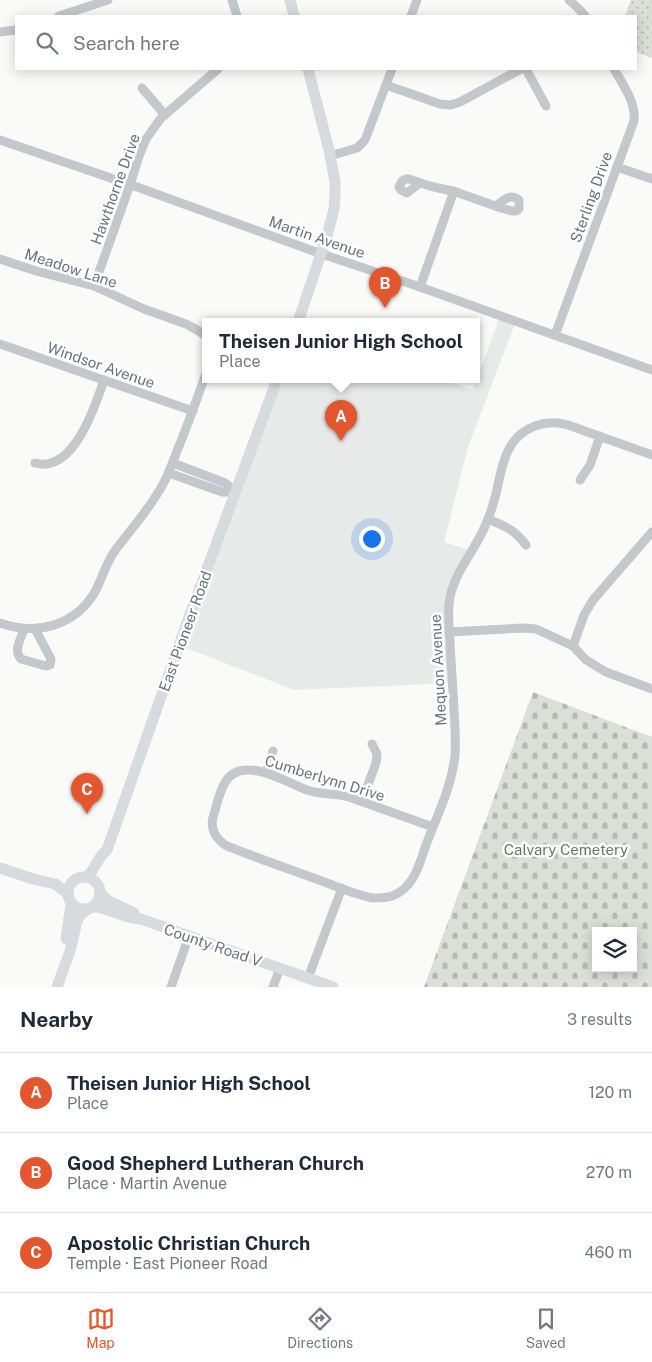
<!DOCTYPE html>
<meta charset="utf-8">
<style>
:root{--surface:#fff;--page:#f2f2f3;--text:#1f2937;--muted:#747a83;--line:#e0e1e3;--accent:#e4572e}
body{margin:0;font-family:"Public Sans",sans-serif;background:var(--page);color:var(--text)}
.controls{position:absolute;right:15px;bottom:15px;display:grid;overflow:hidden;border-radius:0px;box-shadow:0 2px 12px #0003}
.controls button{width:45px;height:45px;display:grid;place-items:center;padding:0;border:0;border-bottom:1px solid var(--line);background:var(--surface);color:var(--text);font:25px sans-serif}
.you{position:absolute;left:371px;top:538px;width:18px;height:18px;margin:-12px;border:4px solid #fff;border-radius:50%;background:#1a73e8;box-shadow:0 0 0 8px #1a73e833}
.badge{display:grid;place-items:center;width:32px;height:32px;border-radius:50%;background:var(--accent);color:#fff;font-size:16px;font-weight:700}
.pin{position:absolute;translate:-50% -41px;filter:drop-shadow(0 1px 2px #0008)}
.pin::after{content:'';position:absolute;top:26px;width:18px;height:15px;background:inherit;clip-path:polygon(0 0,100% 0,50% 100%)}
.popup{position:absolute;left:202px;top:318px;width:278px;height:65px;box-sizing:border-box;display:grid;place-content:center;border-radius:0px;background:var(--surface);filter:drop-shadow(0 1px 4px #0005);font-size:16px;white-space:nowrap;color:var(--muted)}
.popup b{font-size:19px;color:var(--text)}
.popup::after{content:'';position:absolute;left:50%;top:100%;margin-left:-10px;border:10px solid transparent;border-top-color:var(--surface)}
.list{margin:0;padding:0;list-style:none}
h2{display:flex;justify-content:space-between;align-items:center;height:65px;margin:0;padding:0 20px;font-size:21px}
h2 small{font-size:16px;font-weight:400;color:var(--muted)}
.list li{display:grid;grid-template-columns:32px 1fr auto;gap:15px;align-items:center;box-sizing:border-box;height:80px;padding:0 20px;border-top:1px solid var(--line)}
.list b{display:block;font-size:19px;white-space:nowrap}
.list p{margin:0;font-size:16px;white-space:nowrap;color:var(--muted)}
.list em{font-size:16px;font-style:normal;color:var(--muted)}
.icon{flex:none;width:28px;height:28px;fill:none;stroke:currentColor;stroke-width:2;stroke-linecap:round;stroke-linejoin:round}
.map{position:relative;flex:none;width:652px;height:987px;overflow:hidden}
.search{position:absolute;background:var(--surface);box-shadow:0 2px 12px #0003;left:15px;right:15px;top:15px;height:55px;display:flex;align-items:center;gap:12px;box-sizing:border-box;padding:0 18px;border-radius:0px;color:var(--muted);font-size:19px}
.sheet{height:305px;background:var(--surface)}
nav{display:flex;justify-content:space-around;align-items:center;box-sizing:border-box;height:70px;border-top:1px solid var(--line);background:var(--surface);font-size:14px;color:var(--muted)}
nav a{display:grid;justify-items:center;gap:2px}
nav .on{color:var(--accent)}
.map>svg:first-child{display:block}
</style>
<div class="map">
<svg width="652" height="987" viewBox="0 0 652 987">
<defs>
<pattern id="cemetery-stones" width="16" height="16" patternUnits="userSpaceOnUse" patternTransform="scale(1.25)"><rect width="16" height="16" fill="#dadfd7"/><path d="M2 7V4a2 2 0 0 1 4 0v3zM10 15v-3a2 2 0 0 1 4 0v3z" fill="#b4b9b4"/></pattern>
<pattern id="park-dots" width="8" height="8" patternUnits="userSpaceOnUse" patternTransform="scale(1.25)"><rect width="8" height="8" fill="#dadfd7"/><path d="M2 2h.1M6 6h.1" fill="none" stroke="#b4b9b4" stroke-width="1.8" stroke-linecap="round"/></pattern>
</defs>
<rect width="100%" height="100%" fill="#fafaf8"/>
<polygon fill="#e8e9e9" points="500,316 516,321 468,447 444,542 472,551 449,602 452,683 294,690 179,645 277,380 444,380 473,390"/>
<path fill="url(#cemetery-stones)" fill-rule="evenodd" d="M533,692L652,737V987H424ZM596,931H633V968H596Z"/>
<polygon fill="url(#park-dots)" points="631,0 652,0 652,58 636,52 636,16 625,16"/>
<g fill="none" stroke-linecap="round" stroke-linejoin="round">
<g stroke="#c3c8cc" stroke-width="9">
<polyline points="232,0 237,16"/>
<polyline points="569,0 578,8 585,16"/>
<polyline points="59,16 108,0"/>
<polyline points="411,16 417,0"/>
<polyline points="0,32 16,30"/>
<polyline points="526,69 546,106"/>
<polyline points="386,85 440,104 451,105 460,102 521,69"/>
<polyline points="142,88 165,115"/>
<polyline points="0,140 137,187 316,252 420,287 652,370"/>
<polyline points="330,156 357,148 365,140 392,69"/>
<polyline points="617,167 652,179"/>
<path d="M420,183L407,193L401,190L399,187L402,181L406,179H409L430,186L456,192L501,208L512,211H516L519,209V200C510,193 504,200 496,206"/>
<polyline points="0,259 36,271 94,286 144,309 186,324 197,330 206,336"/>
<polyline points="94,286 130,185 139,156 146,139 161,118 218,69"/>
<polyline points="420,287 454,191"/>
<path d="M555,335L634,121C636,102 623,85 614,69"/>
<polyline points="0,344 193,411"/>
<path d="M35,463C73,474 95,407 104,380"/>
<polyline points="173,463 225,483 236,492"/>
<polyline points="169,473 222,492 236,492"/>
<polyline points="580,480 590,465 600,436"/>
<path d="M488,519C506,527 514,529 526,545"/>
<path d="M0,623C37,636 76,626 96,590C102,578 106,564 114,552C130,530 150,509 163,484C170,472 174,458 179,446C189,422 197,398 206,374"/>
<path d="M24,629C21,639 13,650 21,659L46,666L50,665L51,659L35,629"/>
<polyline points="449,632 523,628 536,629 573,646 586,660 606,672 652,689"/>
<polyline points="573,646 584,615 593,600 652,532"/>
<polyline points="266,773 273,751"/>
<polyline points="362,801 376,763 377,754 372,744"/>
<path d="M433,827L349,797C335,793 321,795 307,790C286,782 243,755 226,781C220,790 217,803 214,814C209,827 215,839 227,846C257,858 289,869 319,880C336,886 355,895 373,898C379,898 386,898 392,896C414,888 419,865 426,845C437,816 452,786 455,755C456,740 455,725 454,710C453,687 451,664 450,642C449,629 448,617 449,604C452,574 474,553 485,526C490,516 493,505 496,494C502,467 505,437 535,426C546,422 557,422 568,425L652,455"/>
<polyline points="308,978 342,888"/>
<polyline points="171,987 189,936"/>
<polyline points="273,987 280,968"/>
</g>
<g stroke="#d6dbdf" stroke-width="11">
<polyline points="290,0 294,16"/>
<polyline points="298,322 327,236 334,209 335,195 335,182 329,150 308,69"/>
<polyline points="0,868 33,879 55,884 67,893"/>
<circle cx="84" cy="893" r="16"/>
<path d="M86,877C97,869 96,858 107,850L188,620L277,380"/>
<polyline points="101,894 107,900 134,913"/>
<path d="M93,907C110,907 124,919 141,919L333,987"/>
<polyline points="66,939 71,904"/>
<polyline points="57,987 70,951 77,921 81,914 87,910"/>
</g>
</g>
<g text-anchor="middle" dominant-baseline="central" stroke-width="5" stroke-linejoin="round" paint-order="stroke">
<g font-size="15" fill="#657683" stroke="#fff">
<text transform="translate(115 189) rotate(-70)">Hawthorne Drive</text>
<text transform="translate(591 197) rotate(-70)">Sterling Drive</text>
<text transform="translate(317 237) rotate(19)">Martin Avenue</text>
<text transform="translate(71 268) rotate(18)">Meadow Lane</text>
<text transform="translate(101 365) rotate(19)">Windsor Avenue</text>
<text transform="translate(185 631) rotate(-70)">East Pioneer Road</text>
<text transform="translate(438 670) rotate(-93)">Mequon Avenue</text>
<text transform="translate(325 778) rotate(17)">Cumberlynn Drive</text>
<text transform="translate(213 945) rotate(19)">County Road V</text>
</g>
<g font-size="15" fill="#687a64" stroke="#fff">
<text x="566" y="849">Calvary Cemetery</text>
</g>
</g>
</svg>
<div class="controls">
<button><svg class="icon" aria-label="layers" viewBox="0 0 24 24"><path d="M12 4l9 5-9 5-9-5zM3 14l9 5 9-5"/></svg></button>
</div>
<div class="you"></div>
<div class="pin badge" style="left:341px;top:441px">A</div>
<div class="popup"><b>Theisen Junior High School</b>Place</div>
<div class="pin badge" style="left:385px;top:308px">B</div>
<div class="pin badge" style="left:87px;top:814px">C</div>
<div class="search"><svg class="icon" aria-label="search" viewBox="0 0 24 24"><circle cx="10" cy="10" r="6"/><path d="M15 15l6 6"/></svg>Search here</div>
</div>
<section class="sheet">
<h2>Nearby<small>3 results</small></h2>
<ul class="list">
<li><span class="badge">A</span><div><b>Theisen Junior High School</b><p>Place</p></div><em>120 m</em></li>
<li><span class="badge">B</span><div><b>Good Shepherd Lutheran Church</b><p>Place · Martin Avenue</p></div><em>270 m</em></li>
<li><span class="badge">C</span><div><b>Apostolic Christian Church</b><p>Temple · East Pioneer Road</p></div><em>460 m</em></li>
</ul>
</section>
<nav>
<a class="on"><svg class="icon" aria-label="map" viewBox="0 0 24 24"><path d="M3 6l6-2 6 2 6-2v14l-6 2-6-2-6 2zM9 4v14M15 6v14"/></svg>Map</a>
<a><svg class="icon" aria-label="directions" viewBox="0 0 24 24"><path d="M12 3l9 9-9 9-9-9zM9 14v-3h6M13 9l2 2-2 2"/></svg>Directions</a>
<a><svg class="icon" aria-label="saved" viewBox="0 0 24 24"><path d="M7 4h10v16l-5-4-5 4z"/></svg>Saved</a>
</nav>
